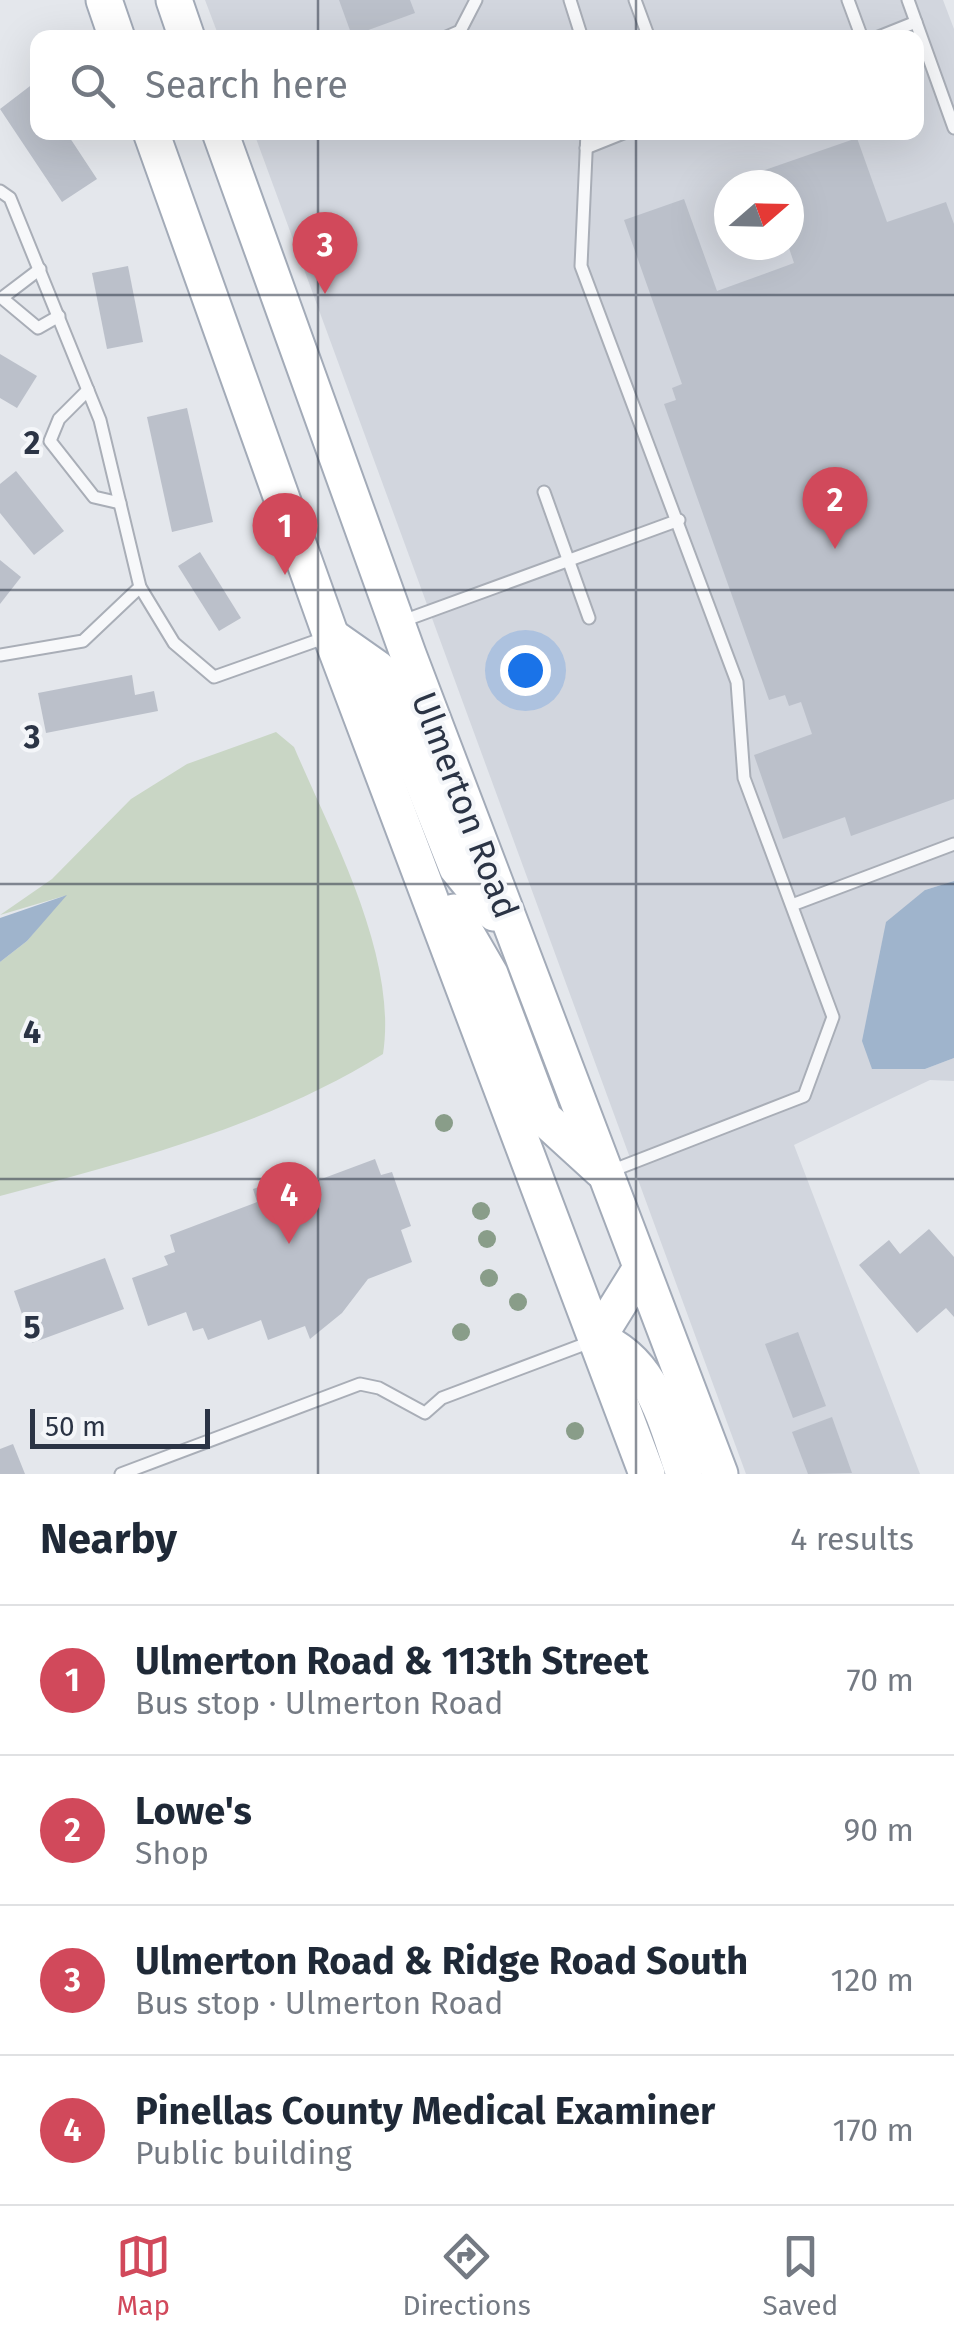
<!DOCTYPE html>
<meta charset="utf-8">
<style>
:root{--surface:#fff;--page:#f6f6f7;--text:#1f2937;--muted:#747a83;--line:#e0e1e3;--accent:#d1495b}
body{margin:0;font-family:"Fira Sans",sans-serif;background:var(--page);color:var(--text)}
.compass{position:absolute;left:714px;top:170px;width:90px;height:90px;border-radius:50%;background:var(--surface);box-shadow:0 10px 40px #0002;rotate:70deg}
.scale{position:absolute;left:30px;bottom:25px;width:180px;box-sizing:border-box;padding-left:10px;border:5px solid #2b3445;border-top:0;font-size:28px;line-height:35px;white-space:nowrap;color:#2b3445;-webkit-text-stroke:8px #f4f6f9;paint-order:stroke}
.you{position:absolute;left:525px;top:670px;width:35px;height:35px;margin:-25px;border:8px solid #fff;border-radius:50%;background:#1a73e8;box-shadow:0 0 0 15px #1a73e833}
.badge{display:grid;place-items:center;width:65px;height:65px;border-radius:50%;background:var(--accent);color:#fff;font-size:32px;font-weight:700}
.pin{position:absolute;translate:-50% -82px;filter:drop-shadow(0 2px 5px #0008)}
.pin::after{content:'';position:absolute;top:52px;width:35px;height:30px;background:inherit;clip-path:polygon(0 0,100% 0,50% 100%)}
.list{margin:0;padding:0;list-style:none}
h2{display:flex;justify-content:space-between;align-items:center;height:130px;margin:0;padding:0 40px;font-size:42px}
h2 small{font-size:32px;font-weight:400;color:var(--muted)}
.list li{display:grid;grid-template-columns:65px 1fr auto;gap:30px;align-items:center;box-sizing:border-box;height:150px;padding:0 40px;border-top:2px solid var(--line)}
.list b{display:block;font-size:38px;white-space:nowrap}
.list p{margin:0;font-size:32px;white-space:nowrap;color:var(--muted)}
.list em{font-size:32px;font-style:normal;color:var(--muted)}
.icon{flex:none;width:55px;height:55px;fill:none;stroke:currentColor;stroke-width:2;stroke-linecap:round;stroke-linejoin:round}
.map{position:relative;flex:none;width:954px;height:1474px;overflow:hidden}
.search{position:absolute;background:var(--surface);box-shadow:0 10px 40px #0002;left:30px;right:30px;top:30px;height:110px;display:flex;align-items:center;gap:25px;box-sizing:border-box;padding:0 35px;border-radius:20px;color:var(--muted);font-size:38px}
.sheet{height:730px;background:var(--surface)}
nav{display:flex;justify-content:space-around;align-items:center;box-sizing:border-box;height:140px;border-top:2px solid var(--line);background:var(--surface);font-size:28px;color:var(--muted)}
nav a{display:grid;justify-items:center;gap:5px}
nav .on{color:var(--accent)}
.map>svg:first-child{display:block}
</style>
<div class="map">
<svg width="954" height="1474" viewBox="0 0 954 1474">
<rect width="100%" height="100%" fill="#e4e7ec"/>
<path fill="#d2d6de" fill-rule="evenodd" d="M205,0H943L954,29V881L925,890V1069L954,1058V1081L930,1080L794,1145L920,1474H746L254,133L916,132V38L219,37ZM729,185H789V245H729Z"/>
<path fill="#c9d6c5" d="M276,732L294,747C332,836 398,956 383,1054C268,1126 130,1161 0,1196V962L27,941L64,896L0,915L52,879L131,799L187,764Z"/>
<g fill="#9fb4cc">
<polygon points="954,881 954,1058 925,1069 872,1069 862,1041 886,922 925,890"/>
<polygon points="67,895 27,941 0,962 0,918"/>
</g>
<g fill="#bbc0ca">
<polygon points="339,0 410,0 415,13 352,36"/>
<polygon points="34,83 38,132 66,132 97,179 62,202 0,109"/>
<polygon points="857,138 887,222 946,202 954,224 954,799 851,836 845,817 783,839 754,755 812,734 801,702 789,706 785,695 769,700 664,404 676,400 672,388 682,384 624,220 684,199 717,291 794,263 788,245 789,185 767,185 762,171"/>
<polygon points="128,266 143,342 107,349 92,273"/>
<polygon points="0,354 37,376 17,408 0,398"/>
<polygon points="187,408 213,522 172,532 147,417"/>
<polygon points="16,471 64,531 34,555 0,513 0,484"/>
<polygon points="200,552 241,618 219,631 178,566"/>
<polygon points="0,560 21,577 0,604"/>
<polygon points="132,675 135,695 154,691 158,711 46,733 38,693"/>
<polygon points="375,1159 381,1175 392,1172 411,1226 401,1230 412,1262 368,1279 342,1313 310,1339 305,1326 268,1340 261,1320 208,1340 203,1328 193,1331 186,1312 148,1326 132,1278 168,1265 164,1256 175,1252 170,1235 257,1202 253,1189 303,1171 308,1184"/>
<polygon points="929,1229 954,1257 954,1317 946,1308 917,1333 859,1265 889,1240 900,1254"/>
<polygon points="105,1258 124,1309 32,1343 14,1291"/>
<polygon points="798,1332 826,1406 793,1418 765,1344"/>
<polygon points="832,1417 852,1473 808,1474 792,1432"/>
<polygon points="13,1444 25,1474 0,1474 0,1449"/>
</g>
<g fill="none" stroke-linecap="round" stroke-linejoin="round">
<g stroke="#a9aeb7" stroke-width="15">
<g id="service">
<polyline points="570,0 582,38"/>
<polyline points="635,0 649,38"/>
<polyline points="848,0 862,38"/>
<polyline points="908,0 954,128"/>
<polyline points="444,38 460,31 476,0"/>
<polyline points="876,38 916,22"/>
<polyline points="587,132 581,266 737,682 744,778 833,1017 804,1096 611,1171"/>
<polyline points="586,148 626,132"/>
<polyline points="0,191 10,198 100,420 140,587 174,643 214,677 327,637"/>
<polyline points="40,269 2,298 38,328 59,316"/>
<polyline points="88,390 59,419 50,441 94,497 120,503"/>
<polyline points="544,492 589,618"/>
<polyline points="400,622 679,520"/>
<polyline points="0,655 83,641 140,587"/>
<polyline points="792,905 954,844"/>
<polyline points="121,1474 360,1384 379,1388 425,1413 442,1398 593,1341"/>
</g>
</g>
<g stroke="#a3abb8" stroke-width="39">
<g id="primary">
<polyline points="104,0 117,38"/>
<polyline points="174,0 187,38"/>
<polyline points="151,132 331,636 647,1474"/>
<polyline points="220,132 408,654 720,1474"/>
<polyline points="331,636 378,669 457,868 494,913"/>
<polyline points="454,912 490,974 544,1118 601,1170"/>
<path d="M597,1339C654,1361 665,1421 684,1474"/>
<polyline points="597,1339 641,1268"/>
</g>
</g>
<use href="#service" stroke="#f7f8fa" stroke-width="11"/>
<use href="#primary" stroke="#fff" stroke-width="35"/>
</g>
<g fill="#899d89">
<circle cx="444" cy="1123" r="9"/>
<circle cx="481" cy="1211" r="9"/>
<circle cx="487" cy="1239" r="9"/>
<circle cx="489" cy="1278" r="9"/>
<circle cx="518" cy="1302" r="9"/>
<circle cx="461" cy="1332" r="9"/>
<circle cx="575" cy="1431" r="9"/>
</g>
<path fill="none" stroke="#2b3445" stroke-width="2.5" stroke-opacity="0.55" d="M318,0V38M636,0V38M318,132V1474M636,132V1474M0,295H954M0,590H954M0,884H954M0,1179H954"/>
<g text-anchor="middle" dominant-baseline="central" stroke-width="8" stroke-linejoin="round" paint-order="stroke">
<g font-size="35" fill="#2b3445" stroke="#f4f6f9">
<text transform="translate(465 805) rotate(69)">Ulmerton Road</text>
</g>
</g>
<g font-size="32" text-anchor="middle" font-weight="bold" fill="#2b3445" stroke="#f4f6f9" stroke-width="8" stroke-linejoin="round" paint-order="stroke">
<text x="32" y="454">2</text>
<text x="32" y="748">3</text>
<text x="32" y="1043">4</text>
<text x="32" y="1338">5</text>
</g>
</svg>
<svg class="compass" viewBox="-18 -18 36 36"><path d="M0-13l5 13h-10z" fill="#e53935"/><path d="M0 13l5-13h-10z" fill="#747a83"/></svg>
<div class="scale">50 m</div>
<div class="you"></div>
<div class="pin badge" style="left:285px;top:575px">1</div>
<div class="pin badge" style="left:835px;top:549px">2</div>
<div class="pin badge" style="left:325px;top:294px">3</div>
<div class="pin badge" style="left:289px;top:1244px">4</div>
<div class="search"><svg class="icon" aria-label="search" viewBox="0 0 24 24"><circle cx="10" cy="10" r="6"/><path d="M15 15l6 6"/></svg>Search here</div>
</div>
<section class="sheet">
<h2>Nearby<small>4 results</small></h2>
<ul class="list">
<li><span class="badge">1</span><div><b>Ulmerton Road &amp; 113th Street</b><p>Bus stop · Ulmerton Road</p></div><em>70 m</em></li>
<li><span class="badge">2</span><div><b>Lowe's</b><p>Shop</p></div><em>90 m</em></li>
<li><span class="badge">3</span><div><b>Ulmerton Road &amp; Ridge Road South</b><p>Bus stop · Ulmerton Road</p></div><em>120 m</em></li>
<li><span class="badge">4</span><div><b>Pinellas County Medical Examiner</b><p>Public building</p></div><em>170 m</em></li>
</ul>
</section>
<nav>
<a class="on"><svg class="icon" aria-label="map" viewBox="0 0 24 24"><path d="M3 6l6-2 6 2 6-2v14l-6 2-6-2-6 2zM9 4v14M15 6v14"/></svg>Map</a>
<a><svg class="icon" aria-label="directions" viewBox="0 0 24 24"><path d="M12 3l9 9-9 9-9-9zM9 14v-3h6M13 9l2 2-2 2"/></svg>Directions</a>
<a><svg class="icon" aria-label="saved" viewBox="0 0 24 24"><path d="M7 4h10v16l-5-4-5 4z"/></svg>Saved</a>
</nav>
